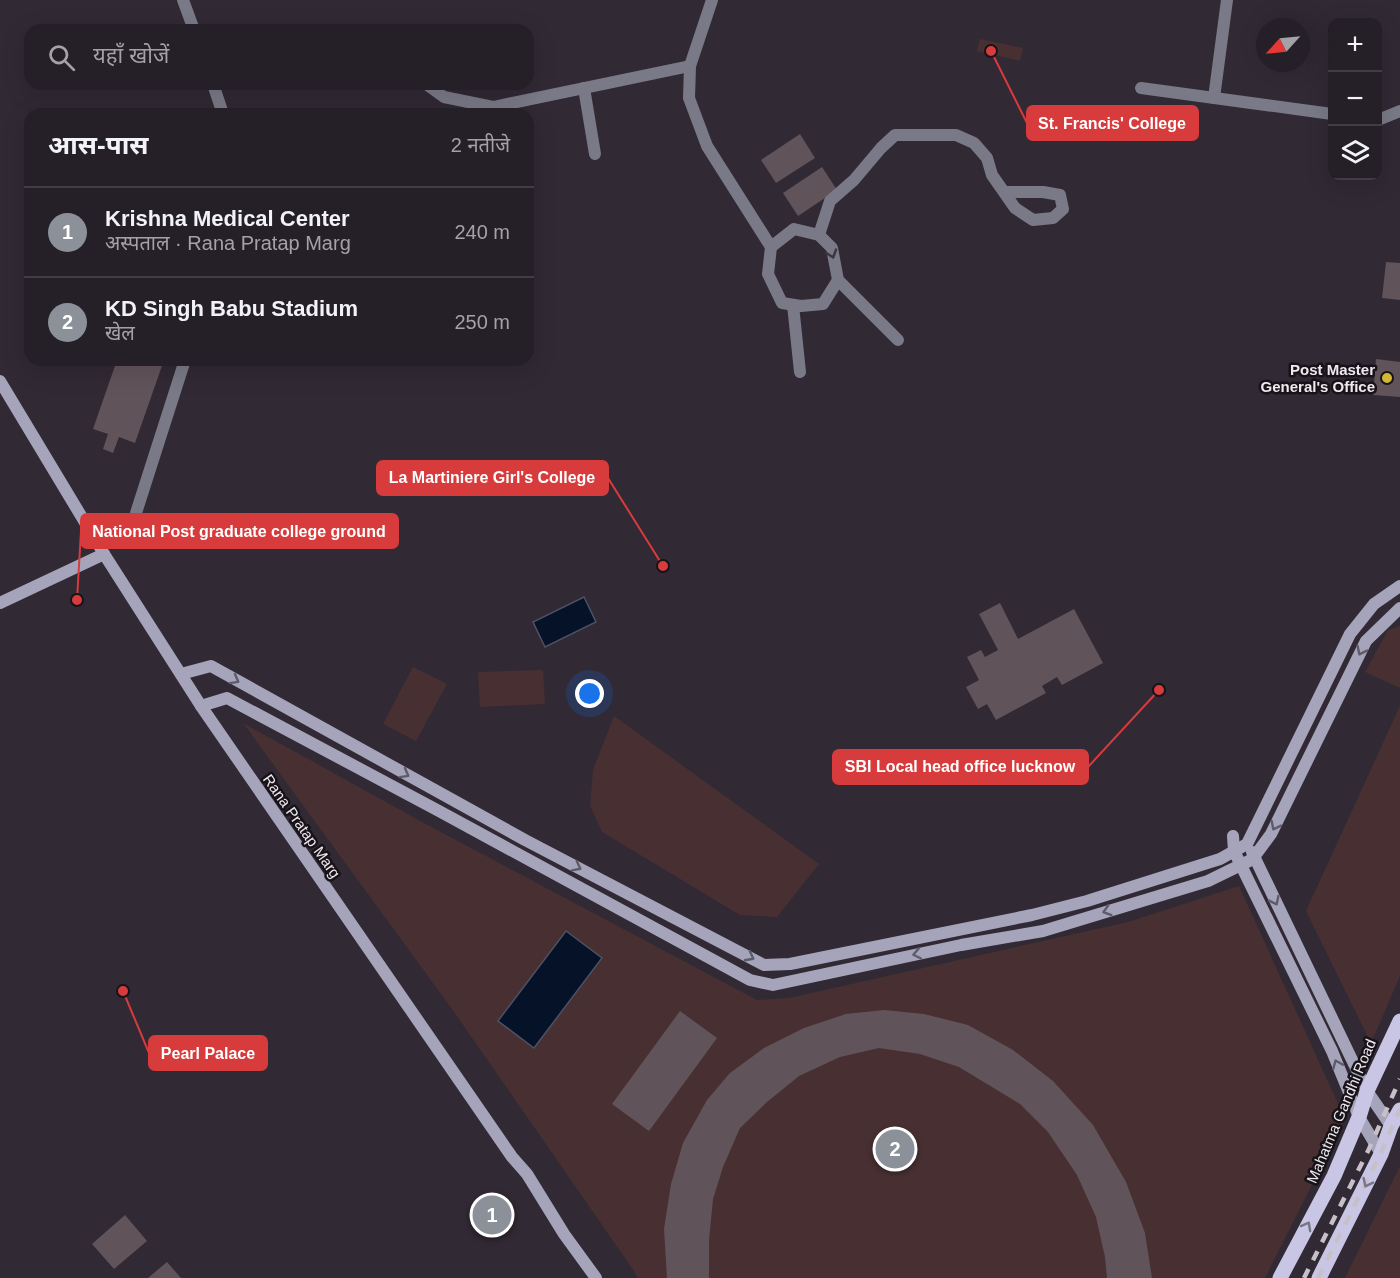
<!DOCTYPE html>
<html lang="hi">
<meta charset="utf-8">
<style>
:root{--surface:#251f27;--page:#312c33;--text:#f1f3f6;--muted:#a3a2a7;--line:#423d44;--accent:#8c9099}
body{margin:0;font-family:Helvetica,"Noto Sans Devanagari",sans-serif;background:var(--page);color:var(--text)}
.controls{position:absolute;right:18px;top:18px;display:grid;overflow:hidden;border-radius:12px;box-shadow:0 6px 24px #0002}
.controls button{width:54px;height:54px;display:grid;place-items:center;padding:0;border:0;border-bottom:2px solid var(--line);background:var(--surface);color:var(--text);font:30px sans-serif}
.compass{position:absolute;left:1256px;top:18px;width:54px;height:54px;border-radius:50%;background:var(--surface);box-shadow:0 6px 24px #0002;rotate:243deg}
.you{position:absolute;left:590px;top:694px;width:21px;height:21px;margin:-15px;border:4px solid #fff;border-radius:50%;background:#1a73e8;box-shadow:0 0 0 9px #1a73e833}
.badge{display:grid;place-items:center;width:39px;height:39px;border-radius:50%;background:var(--accent);color:#fff;font-size:20px;font-weight:700}
.pin{position:absolute;translate:-50% -50%;border:3px solid #fff;box-shadow:0 2px 6px #0006}
.list{margin:0;padding:0;list-style:none}
h2{display:flex;justify-content:space-between;align-items:center;height:78px;margin:0;padding:0 24px;font-size:26px}
h2 small{font-size:20px;font-weight:400;color:var(--muted)}
.list li{display:grid;grid-template-columns:39px 1fr auto;gap:18px;align-items:center;box-sizing:border-box;height:90px;padding:0 24px;border-top:2px solid var(--line)}
.list b{display:block;font-size:22px;white-space:nowrap}
.list p{margin:0;font-size:20px;white-space:nowrap;color:var(--muted)}
.list em{font-size:20px;font-style:normal;color:var(--muted)}
.icon{flex:none;width:33px;height:33px;fill:none;stroke:currentColor;stroke-width:2;stroke-linecap:round;stroke-linejoin:round}
.map{position:relative;flex:none;width:1400px;height:1278px;overflow:hidden}
.search{position:absolute;background:var(--surface);box-shadow:0 6px 24px #0002;left:24px;top:24px;width:510px;height:66px;display:flex;align-items:center;gap:15px;box-sizing:border-box;padding:0 21px;border-radius:18px;color:var(--muted);font-size:22px}
.panel{position:absolute;background:var(--surface);box-shadow:0 6px 24px #0002;left:24px;top:108px;width:510px;height:258px;border-radius:18px}
.map>svg:first-child{display:block}
</style>
<div class="map">
<svg width="1400" height="1278" viewBox="0 0 1400 1278">
<rect width="100%" height="100%" fill="#312934"/>
<g fill="#483032">
<polygon points="980,39 1023,48 1020,61 977,51"/>
<polygon points="1400,626 1400,688 1365,672 1388,630"/>
<polygon points="413,667 447,684 416,741 383,724"/>
<polygon points="543,670 545,704 480,707 478,672"/>
<polygon points="1400,706 1400,976 1371,1043 1306,911"/>
<polygon points="614,716 819,864 777,917 740,915 602,832 590,806 593,770"/>
<polygon points="243,723 422,822 757,1000 789,998 1128,922 1239,886 1345,1119 1265,1278 637,1278 634,1271 452,1009"/>
<polygon points="1400,1166 1400,1278 1345,1278"/>
</g>
<g fill="#061228" stroke="#4c5264" stroke-width="1.5">
<polygon points="584,597 596,622 545,647 533,622"/>
<polygon points="566,931 602,958 534,1048 498,1021"/>
</g>
<g fill="#61535a">
<polygon points="800,134 815,158 776,183 761,160"/>
<polygon points="822,167 837,190 798,216 783,193"/>
<polygon points="1386,262 1400,263 1400,300 1382,298"/>
<polygon points="1376,359 1400,362 1400,397 1373,395"/>
<polygon points="117,360 164,360 135,443 119,437 113,453 103,449 108,434 93,429"/>
<polygon points="1000,603 1018,639 1074,609 1103,663 1062,685 1057,677 1042,686 1046,693 996,720 987,704 978,709 966,687 979,680 967,657 981,650 985,657 998,650 979,614"/>
<polygon points="884,1010 924,1014 968,1025 1013,1050 1053,1081 1093,1125 1126,1182 1145,1233 1152,1278 1107,1278 1105,1257 1096,1217 1077,1175 1048,1132 1020,1104 959,1067 920,1054 879,1048 840,1057 799,1076 767,1102 740,1128 723,1167 713,1199 709,1240 709,1278 667,1278 664,1229 671,1184 683,1143 707,1100 730,1073 764,1048 804,1028 846,1014"/>
<polygon points="680,1011 717,1038 649,1131 612,1104"/>
<polygon points="125,1215 147,1241 114,1269 92,1244"/>
<polygon points="167,1262 181,1278 148,1278"/>
</g>
<g fill="none" stroke-linecap="round" stroke-linejoin="round">
<g stroke="#7a7987" stroke-width="12">
<polyline points="183,0 194,30"/>
<polyline points="712,0 690,66 689,98 707,146 771,247 768,274 782,303 801,306 823,304 838,280 832,248 819,235 794,229 771,247"/>
<polyline points="213,84 223,114"/>
<polyline points="426,84 444,97 493,107 690,66"/>
<polyline points="584,88 595,154"/>
<polyline points="1141,88 1332,114"/>
<polyline points="1214,98 1227,0"/>
<polyline points="1378,120 1400,111"/>
<polyline points="819,235 830,201 854,180 881,148 895,135 956,135 974,143 987,158 992,175 1015,208 1033,220 1053,218 1063,209 1060,195 1043,192 1004,192"/>
<polyline points="838,280 898,340"/>
<polyline points="793,305 800,372"/>
<polyline points="136,513 185,360"/>
</g>
<g stroke="#a6a4bb" stroke-width="12">
<polyline points="0,381 104,554 201,706 512,1157 527,1174 564,1234 596,1278"/>
<polyline points="0,603 104,554"/>
<polyline points="181,674 211,666 525,840 764,965 790,964 1032,915 1087,901 1220,859 1247,844 1350,634 1374,604 1400,586"/>
<polyline points="201,706 227,698 439,811 750,980 773,985 961,945 1043,931 1208,881 1251,860 1254,857 1271,834 1366,641 1400,608"/>
<polyline points="1233,836 1234,851 1332,1051 1359,1117 1381,1154"/>
<polyline points="1252,852 1367,1091 1391,1126"/>
</g>
<g stroke="#c8c6e4" stroke-width="15">
<polyline points="1280,1278 1334,1176 1359,1117 1367,1091 1400,1021"/>
<polyline points="1319,1278 1381,1154 1391,1126 1400,1110"/>
</g>
<g stroke="#c7c0c8" stroke-width="4.5" stroke-dasharray="10 10" stroke-linecap="butt">
<polyline points="1304,1278 1369,1149 1400,1079"/>
<polyline points="1318,1278 1380,1155 1400,1109"/>
</g>
</g>
<defs><path id="oneway-chevron" d="M-2-3.5L2.5 0L-2 3.5" fill="none" stroke-width="1.6" stroke-linecap="round" stroke-linejoin="round" transform="scale(1.5)"/></defs>
<use stroke="#3a373f" href="#oneway-chevron" transform="translate(832 254) rotate(72)"/>
<g stroke="#5e5c6a">
<use href="#oneway-chevron" transform="translate(1361 651) rotate(116)"/>
<use href="#oneway-chevron" transform="translate(235 680) rotate(29)"/>
<use href="#oneway-chevron" transform="translate(405 774) rotate(29)"/>
<use href="#oneway-chevron" transform="translate(1275 826) rotate(117)"/>
<use href="#oneway-chevron" transform="translate(577 867) rotate(27)"/>
<use href="#oneway-chevron" transform="translate(1275 901) rotate(64)"/>
<use href="#oneway-chevron" transform="translate(1107 911) rotate(163)"/>
<use href="#oneway-chevron" transform="translate(917 954) rotate(168)"/>
<use href="#oneway-chevron" transform="translate(750 957) rotate(28)"/>
<use href="#oneway-chevron" transform="translate(1337 1064) rotate(-113)"/>
</g>
<g stroke="#787588">
<use href="#oneway-chevron" transform="translate(1367 1183) rotate(116)"/>
<use href="#oneway-chevron" transform="translate(1307 1226) rotate(-61)"/>
</g>
<circle fill="#d4b635" stroke="#171318" stroke-width="2" cx="1387" cy="378" r="6"/>
<g text-anchor="middle" dominant-baseline="central" stroke-width="5" stroke-linejoin="round" paint-order="stroke">
<g font-size="15" font-weight="bold" fill="#eee8ef" stroke="#171318" text-anchor="end">
<text x="1375" y="369">Post Master<tspan x="1375" dy="17">General's Office</tspan></text>
</g>
<g font-size="15" fill="#eee8ef" stroke="#171318">
<text transform="translate(302 826) rotate(55)">Rana Pratap Marg</text>
<text transform="translate(1341 1111) rotate(-67)">Mahatma Gandhi Road</text>
</g>
</g>
<path fill="none" stroke="#d83b3c" stroke-width="2" d="M991 51L1027 123M663 566L608 478M77 600L81 531M1159 690L1088 767M123 991L149 1053"/>
<g fill="#d83b3c" stroke="#171318" stroke-width="2">
<circle cx="991" cy="51" r="6"/>
<circle cx="663" cy="566" r="6"/>
<circle cx="77" cy="600" r="6"/>
<circle cx="1159" cy="690" r="6"/>
<circle cx="123" cy="991" r="6"/>
</g>
<g fill="#d83b3c" stroke="#d83b3c" stroke-width="2">
<rect x="1027" y="106" width="171" height="34" rx="6"/>
<rect x="377" y="461" width="231" height="34" rx="6"/>
<rect x="81" y="514" width="317" height="34" rx="6"/>
<rect x="833" y="750" width="255" height="34" rx="6"/>
<rect x="149" y="1036" width="118" height="34" rx="6"/>
</g>
<g font-size="16" text-anchor="middle" font-weight="bold" fill="#fff">
<text x="1112" y="129">St. Francis' College</text>
<text x="492" y="483">La Martiniere Girl's College</text>
<text x="239" y="537">National Post graduate college ground</text>
<text x="960" y="772">SBI Local head office lucknow</text>
<text x="208" y="1059">Pearl Palace</text>
</g>
</svg>
<div class="controls">
<button>+</button>
<button>−</button>
<button><svg class="icon" aria-label="layers" viewBox="0 0 24 24"><path d="M12 4l9 5-9 5-9-5zM3 14l9 5 9-5"/></svg></button>
</div>
<svg class="compass" viewBox="-18 -18 36 36"><path d="M0-13l5 13h-10z" fill="#e53935"/><path d="M0 13l5-13h-10z" fill="#a3a2a7"/></svg>
<div class="you"></div>
<div class="pin badge" style="left:492px;top:1215px">1</div>
<div class="pin badge" style="left:895px;top:1149px">2</div>
<div class="search"><svg class="icon" aria-label="search" viewBox="0 0 24 24"><circle cx="10" cy="10" r="6"/><path d="M15 15l6 6"/></svg>यहाँ खोजें</div>
<section class="panel">
<h2>आस-पास<small>2 नतीजे</small></h2>
<ul class="list">
<li><span class="badge">1</span><div><b>Krishna Medical Center</b><p>अस्पताल · Rana Pratap Marg</p></div><em>240 m</em></li>
<li><span class="badge">2</span><div><b>KD Singh Babu Stadium</b><p>खेल</p></div><em>250 m</em></li>
</ul>
</section>
</div>
